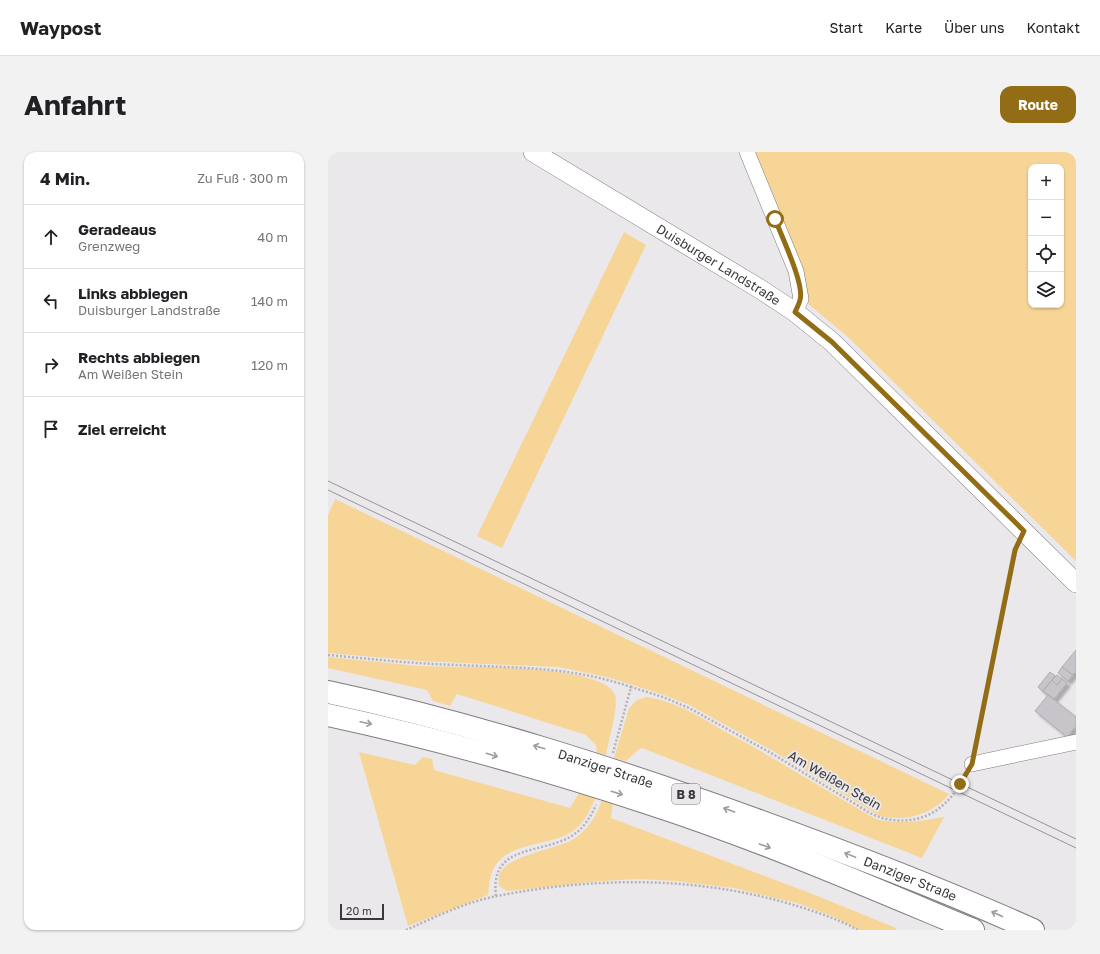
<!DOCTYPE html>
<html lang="de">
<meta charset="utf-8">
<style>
:root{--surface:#fff;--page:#f2f2f2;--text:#202124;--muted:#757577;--line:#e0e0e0;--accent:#936d15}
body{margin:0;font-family:"Golos Text",sans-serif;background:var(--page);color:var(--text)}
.controls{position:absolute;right:12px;top:12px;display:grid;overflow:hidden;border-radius:8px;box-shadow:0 1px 3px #0004}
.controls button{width:36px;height:36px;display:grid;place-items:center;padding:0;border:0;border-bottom:1px solid var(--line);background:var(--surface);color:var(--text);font:20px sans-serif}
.scale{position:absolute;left:12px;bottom:10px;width:44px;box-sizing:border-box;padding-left:4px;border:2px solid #39393a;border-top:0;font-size:11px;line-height:14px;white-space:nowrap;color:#39393a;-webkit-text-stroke:3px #ebe8ec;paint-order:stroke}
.stop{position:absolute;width:12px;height:12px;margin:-9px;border:3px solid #936d15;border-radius:50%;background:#fff}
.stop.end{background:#936d15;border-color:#fff;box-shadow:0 1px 4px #0008}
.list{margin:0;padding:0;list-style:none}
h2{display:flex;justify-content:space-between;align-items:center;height:52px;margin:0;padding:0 16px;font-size:17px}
h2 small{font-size:13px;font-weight:400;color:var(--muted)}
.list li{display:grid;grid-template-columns:26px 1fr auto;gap:12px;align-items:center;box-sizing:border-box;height:64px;padding:0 16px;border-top:1px solid var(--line)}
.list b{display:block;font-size:15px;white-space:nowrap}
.list p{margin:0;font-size:13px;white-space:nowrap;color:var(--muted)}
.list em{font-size:13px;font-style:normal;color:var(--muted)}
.icon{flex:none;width:22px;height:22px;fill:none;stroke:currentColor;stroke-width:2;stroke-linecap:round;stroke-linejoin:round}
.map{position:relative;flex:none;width:748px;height:778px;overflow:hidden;border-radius:12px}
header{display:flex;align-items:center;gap:24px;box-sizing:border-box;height:56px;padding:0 20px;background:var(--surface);border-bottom:1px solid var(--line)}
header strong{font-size:19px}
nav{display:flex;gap:22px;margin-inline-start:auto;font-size:14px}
.intro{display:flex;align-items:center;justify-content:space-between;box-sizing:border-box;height:96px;padding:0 24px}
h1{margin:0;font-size:28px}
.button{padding:10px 18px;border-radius:12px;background:var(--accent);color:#fff;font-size:14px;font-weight:700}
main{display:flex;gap:24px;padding:0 24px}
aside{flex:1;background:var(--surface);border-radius:12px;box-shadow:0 1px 3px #0004}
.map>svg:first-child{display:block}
</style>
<header>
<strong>Waypost</strong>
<nav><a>Start</a><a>Karte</a><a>Über uns</a><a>Kontakt</a></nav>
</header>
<div class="intro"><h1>Anfahrt</h1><a class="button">Route</a></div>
<main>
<aside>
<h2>4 Min.<small>Zu Fuß · 300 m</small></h2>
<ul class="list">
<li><svg class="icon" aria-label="ahead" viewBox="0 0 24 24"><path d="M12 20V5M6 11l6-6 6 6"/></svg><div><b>Geradeaus</b><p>Grenzweg</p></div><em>40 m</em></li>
<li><svg class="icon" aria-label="left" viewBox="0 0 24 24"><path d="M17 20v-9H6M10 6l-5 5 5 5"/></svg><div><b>Links abbiegen</b><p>Duisburger Landstraße</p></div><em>140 m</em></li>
<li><svg class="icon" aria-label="right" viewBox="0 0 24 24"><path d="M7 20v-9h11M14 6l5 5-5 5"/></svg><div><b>Rechts abbiegen</b><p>Am Weißen Stein</p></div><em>120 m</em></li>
<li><svg class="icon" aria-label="arrive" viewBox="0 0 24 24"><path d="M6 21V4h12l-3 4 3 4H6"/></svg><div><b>Ziel erreicht</b></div></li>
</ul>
</aside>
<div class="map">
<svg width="748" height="778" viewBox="0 0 748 778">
<defs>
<filter id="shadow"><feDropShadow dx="3.5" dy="3.5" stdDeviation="1" flood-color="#0004"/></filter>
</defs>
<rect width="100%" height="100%" fill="#ebe8ec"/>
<g fill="#f6d597" fill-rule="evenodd">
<path d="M421,0H748V409L521,186L478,150ZM703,15H733V153H703Z"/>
<polygon points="296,80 318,93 174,396 149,384"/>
<path d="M7,347L621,642C605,663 575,671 550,663L445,599L361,553L336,543L283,526L231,515L92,509L0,501V363Z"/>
<path d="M0,505C30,508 61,511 91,514C124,516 276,510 287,543C291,553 280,591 278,603L269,601L268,593L258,583L129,542L122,554L105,549L99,538L0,516Z"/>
<path d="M318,545C348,549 372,565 398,580C449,607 498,639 548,667C572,673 593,669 616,665L594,706L314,596L310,598L298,609L286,606L301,556L309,548Z"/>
<path d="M31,600L87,613L95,605L104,607L106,618L242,656L251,641L268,645C263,656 258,668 249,676C226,696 185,687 167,714C162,722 161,734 160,743L80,774Z"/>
<path d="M274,648L285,650L283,666L482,741L568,776V778H532L504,764L469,751L406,736L347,729L310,727L272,729L179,739L171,734C171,731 170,727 171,724C176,704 224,698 242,689C258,681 268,665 274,648Z"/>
</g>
<g fill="#c7c5c9" stroke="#aeacb0" filter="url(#shadow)">
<polygon points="748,498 748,519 745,523 734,515"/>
<polygon points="734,515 745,523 740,529 730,521"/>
<polygon points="722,520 727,524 715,539 719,543 710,535"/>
<polygon points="729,523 734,527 729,533 724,528"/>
<polygon points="734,527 739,531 726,547 715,539 724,528 729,533"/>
<polygon points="720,543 748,565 748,574 739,585 707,559"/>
</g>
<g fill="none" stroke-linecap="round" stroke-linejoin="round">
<g stroke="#7e7c7f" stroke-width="16">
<g id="minor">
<polyline points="419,0 468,119 473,147 467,160"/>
<polyline points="644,612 748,590"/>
</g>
</g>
<g stroke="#7e7c7f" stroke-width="20">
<g id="major">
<path id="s1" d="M205,0L432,137L467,160L504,190L748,431"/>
</g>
</g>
<g stroke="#7e7c7f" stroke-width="24">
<g id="highway">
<path id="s2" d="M0,540C145,571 287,617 426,667C520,701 614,737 705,778"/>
<path d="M0,563C107,586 213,616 317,650C429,686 537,733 645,778"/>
</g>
</g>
<g stroke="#b4b2b5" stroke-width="2.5" stroke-dasharray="2 2" stroke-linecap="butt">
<path d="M0,503C44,507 87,512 131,513C191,516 245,515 303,535"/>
<polyline points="647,596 689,396"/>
<path d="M285,601L303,535L335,545L361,556L443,601L542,661C565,673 596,671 615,653C625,645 631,634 638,623"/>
<path d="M168,744C161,689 218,704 248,681C257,674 263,664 268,653"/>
<path d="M78,778C107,765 138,750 169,744C265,725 364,724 459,751C483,758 508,766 530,778"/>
</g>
<use href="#minor" stroke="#fff" stroke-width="15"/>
<use href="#major" stroke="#fff" stroke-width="19"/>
<use href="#highway" stroke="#fff" stroke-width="22"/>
<g stroke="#969497" stroke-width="1">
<polyline points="0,329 748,687"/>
<polyline points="0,338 748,696"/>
</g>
</g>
<defs><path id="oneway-shaft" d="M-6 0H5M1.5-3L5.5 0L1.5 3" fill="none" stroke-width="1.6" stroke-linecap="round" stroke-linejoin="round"/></defs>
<g stroke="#9c9c9c">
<use href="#oneway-shaft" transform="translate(38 571) rotate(12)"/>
<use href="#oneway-shaft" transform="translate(211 595) rotate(-163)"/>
<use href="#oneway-shaft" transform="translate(164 603) rotate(17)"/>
<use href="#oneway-shaft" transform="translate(289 641) rotate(17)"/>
<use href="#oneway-shaft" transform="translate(401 658) rotate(-160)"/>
<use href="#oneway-shaft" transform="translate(437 694) rotate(20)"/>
<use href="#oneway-shaft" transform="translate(522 703) rotate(-158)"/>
<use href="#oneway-shaft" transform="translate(669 762) rotate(-156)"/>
</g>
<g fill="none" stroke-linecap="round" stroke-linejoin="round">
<path stroke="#936d15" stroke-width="5" d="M447,67C453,83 477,133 472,148C471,152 469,156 467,160L504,190L696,379L687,398L644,612L632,632"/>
</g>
<g text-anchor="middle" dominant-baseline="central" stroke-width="4" stroke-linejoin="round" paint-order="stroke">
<rect fill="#ebe8ec" stroke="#6e6e6f" stroke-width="1" x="344" y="632" width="28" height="20" rx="3"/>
<g font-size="12" font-weight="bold" fill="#39393a">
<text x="358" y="642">B 8</text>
</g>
<g font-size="13" fill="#39393a" stroke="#ebe8ec">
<text stroke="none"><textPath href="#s1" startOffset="217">Duisburger Landstraße</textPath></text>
<text stroke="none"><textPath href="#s2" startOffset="288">Danziger Straße</textPath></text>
<text transform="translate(507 628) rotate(30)">Am Weißen Stein</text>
<text stroke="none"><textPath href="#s2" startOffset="612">Danziger Straße</textPath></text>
</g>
</g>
</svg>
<div class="controls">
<button>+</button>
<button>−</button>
<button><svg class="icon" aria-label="locate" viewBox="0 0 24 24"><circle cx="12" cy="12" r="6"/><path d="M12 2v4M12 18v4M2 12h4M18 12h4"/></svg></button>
<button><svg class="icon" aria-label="layers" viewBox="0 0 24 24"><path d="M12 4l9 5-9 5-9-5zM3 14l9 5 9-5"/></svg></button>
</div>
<div class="scale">20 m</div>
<div class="stop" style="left:447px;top:67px"></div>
<div class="stop end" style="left:632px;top:632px"></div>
</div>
</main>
